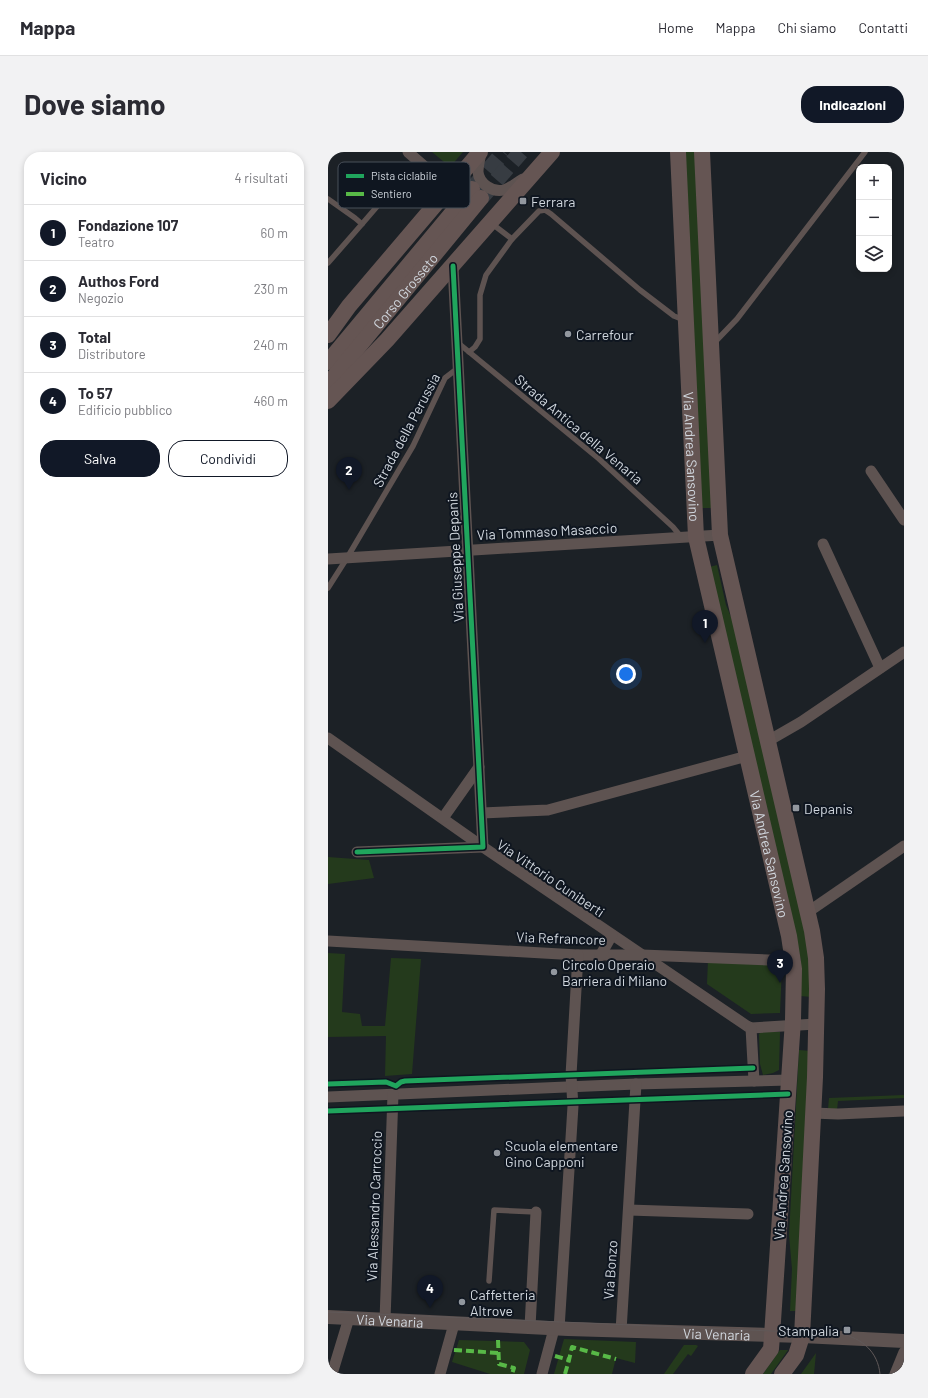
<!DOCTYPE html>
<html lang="it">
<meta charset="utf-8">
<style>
:root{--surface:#fff;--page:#f2f2f3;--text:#2b2b33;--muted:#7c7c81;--line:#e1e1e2;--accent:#111827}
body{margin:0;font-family:Barlow,sans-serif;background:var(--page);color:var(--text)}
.controls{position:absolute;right:12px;top:12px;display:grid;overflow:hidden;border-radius:8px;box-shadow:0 2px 6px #0003}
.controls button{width:36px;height:36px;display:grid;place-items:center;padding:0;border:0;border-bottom:1px solid var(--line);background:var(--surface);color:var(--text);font:20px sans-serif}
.you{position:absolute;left:298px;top:522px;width:14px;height:14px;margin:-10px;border:3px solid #fff;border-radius:50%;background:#1a73e8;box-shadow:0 0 0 6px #1a73e833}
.badge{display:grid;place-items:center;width:26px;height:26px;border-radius:50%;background:var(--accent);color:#fff;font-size:13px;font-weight:700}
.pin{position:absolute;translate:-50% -33px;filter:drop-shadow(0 1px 2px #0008)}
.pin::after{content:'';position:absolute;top:21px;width:14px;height:12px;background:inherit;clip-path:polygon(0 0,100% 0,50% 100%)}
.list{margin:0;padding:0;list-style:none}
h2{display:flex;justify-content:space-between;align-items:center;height:52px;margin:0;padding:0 16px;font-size:17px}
h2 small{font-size:13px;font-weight:400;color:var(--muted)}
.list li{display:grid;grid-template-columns:26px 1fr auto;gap:12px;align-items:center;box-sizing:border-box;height:56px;padding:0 16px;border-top:1px solid var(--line)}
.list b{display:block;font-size:15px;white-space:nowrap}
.list p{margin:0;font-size:13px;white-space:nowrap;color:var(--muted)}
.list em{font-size:13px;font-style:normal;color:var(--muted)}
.actions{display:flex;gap:8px;padding:12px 16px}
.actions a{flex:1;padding:9px 0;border:1px solid var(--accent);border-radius:16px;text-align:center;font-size:14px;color:var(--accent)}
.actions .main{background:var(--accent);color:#fff}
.icon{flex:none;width:22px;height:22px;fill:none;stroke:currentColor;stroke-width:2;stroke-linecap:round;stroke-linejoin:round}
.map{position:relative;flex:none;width:576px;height:1222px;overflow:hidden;border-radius:16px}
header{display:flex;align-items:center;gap:24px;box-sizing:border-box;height:56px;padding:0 20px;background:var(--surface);border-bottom:1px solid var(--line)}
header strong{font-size:19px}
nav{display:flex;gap:22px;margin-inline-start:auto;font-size:14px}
.intro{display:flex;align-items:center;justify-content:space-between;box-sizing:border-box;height:96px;padding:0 24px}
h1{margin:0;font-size:28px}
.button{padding:10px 18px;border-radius:16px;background:var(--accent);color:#fff;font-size:14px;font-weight:700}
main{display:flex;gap:24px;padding:0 24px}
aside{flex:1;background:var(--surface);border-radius:16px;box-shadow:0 2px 6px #0003}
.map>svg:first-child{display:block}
</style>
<header>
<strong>Mappa</strong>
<nav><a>Home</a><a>Mappa</a><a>Chi siamo</a><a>Contatti</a></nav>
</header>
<div class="intro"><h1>Dove siamo</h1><a class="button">Indicazioni</a></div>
<main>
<aside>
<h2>Vicino<small>4 risultati</small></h2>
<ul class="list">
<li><span class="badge">1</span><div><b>Fondazione 107</b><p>Teatro</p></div><em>60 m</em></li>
<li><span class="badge">2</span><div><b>Authos Ford</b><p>Negozio</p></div><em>230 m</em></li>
<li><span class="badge">3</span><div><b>Total</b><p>Distributore</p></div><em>240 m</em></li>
<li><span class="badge">4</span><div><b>To 57</b><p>Edificio pubblico</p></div><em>460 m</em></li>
</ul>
<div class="actions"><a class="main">Salva</a><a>Condividi</a></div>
</aside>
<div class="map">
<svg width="576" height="1222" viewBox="0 0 576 1222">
<rect width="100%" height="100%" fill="#1c2126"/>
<g fill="#243a1c">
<polygon points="104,0 135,0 122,15"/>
<polygon points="357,0 369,0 386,356 374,356"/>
<polygon points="389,413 398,453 409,479 483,797 484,845 472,844 473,809 470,796 381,415"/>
<polygon points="0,705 41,708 46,726 0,732"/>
<polygon points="0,801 17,802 14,860 32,862 34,874 57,874 63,806 93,807 84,922 57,924 58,884 0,885"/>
<polygon points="380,808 454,814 452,861 423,862 379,832"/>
<polygon points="433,880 452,880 451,918 445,921 435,923 432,912 431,882"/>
<polygon points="471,898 483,899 470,1159 462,1159 464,1117 461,1083"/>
<polygon points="576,943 576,946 510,949 509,958 500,957 501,946"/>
<polygon points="236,1187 308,1190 307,1211 288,1206 284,1222 226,1222"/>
<polygon points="131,1188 196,1190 202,1198 196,1222 162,1222 124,1210"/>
<polygon points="356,1193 368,1193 370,1194 363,1204 360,1202 345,1222 336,1222"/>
<polygon points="452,1198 460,1198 443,1222 435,1222"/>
<polygon points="488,1201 486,1222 473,1222"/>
</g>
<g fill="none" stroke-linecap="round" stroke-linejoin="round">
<g stroke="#373c42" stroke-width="16" stroke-dasharray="16 8" stroke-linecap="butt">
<polyline points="144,37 176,0"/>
<polyline points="153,46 193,0"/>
</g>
<g stroke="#5e5351" stroke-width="5.5">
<polyline points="0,47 27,66 34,72 0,111"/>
<polyline points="163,71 184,87"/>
<polyline points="34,72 89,8"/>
<polyline points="129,190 271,307 345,375 354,386"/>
<polyline points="386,191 409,167 537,0"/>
<polyline points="141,200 147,195 152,187 152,143 158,123 184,87 211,59 217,58 223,62 312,138 346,164 356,168"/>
<polyline points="0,436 19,406 85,294 117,226 130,216"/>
<polyline points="161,1129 166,1058 208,1060"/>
</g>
<g stroke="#5e5351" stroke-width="11">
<polyline points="80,0 121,36"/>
<path d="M153,1C152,7 150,13 150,20C151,31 164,41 176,38C183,36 189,30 195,27"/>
<polyline points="543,319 576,368"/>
<polyline points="495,392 552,516"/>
<polyline points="0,407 392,383"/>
<polyline points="0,586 155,695 419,874 423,876 488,872"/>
<polyline points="440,589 473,570 576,500"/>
<polyline points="154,661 220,658 419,604"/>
<polyline points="115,666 151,615"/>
<polyline points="29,700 155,695 125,114"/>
<polyline points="480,760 576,694"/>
<polyline points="0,789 250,803 314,803 465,809"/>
<polyline points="272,804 284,783"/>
<polyline points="423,876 426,929"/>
<polyline points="0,945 308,932 461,928"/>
<polyline points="485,961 510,962 576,959"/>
<polyline points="301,1058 420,1062"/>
<polyline points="57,1168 65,942"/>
<polyline points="202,1175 208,1060"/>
<polyline points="231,1177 245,954 243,923 250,803"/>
<polyline points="293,1179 308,932"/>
<polyline points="4,1222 21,1166"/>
<polyline points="112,1222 126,1172"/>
<polyline points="214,1222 226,1177"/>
<polyline points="567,1222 576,1200"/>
</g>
<path stroke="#5e5351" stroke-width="14" id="s1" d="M0,1165L240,1177L474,1184L576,1189"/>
<g stroke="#655553" stroke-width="16">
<path id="s2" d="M350,0L368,385L461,784L466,817L465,868L444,1184L443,1197L425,1222"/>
<polyline points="374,0 392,383 484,779 488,806 489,837 487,925 474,1184 468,1203 454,1222"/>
<polyline points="0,183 21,154 152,0"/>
<polyline points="0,210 144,37"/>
<path id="s3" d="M0,232L153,46"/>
<polyline points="0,249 59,188 224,0"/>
</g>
<path stroke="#605959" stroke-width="1" d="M0,1160L513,1182C534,1186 550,1200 552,1222"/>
<g stroke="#58b947" stroke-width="4" stroke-dasharray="8 4" stroke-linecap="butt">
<polyline points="170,1188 171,1212 186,1216 184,1222"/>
<polyline points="126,1198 171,1201"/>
<polyline points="227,1204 241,1208 244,1195 288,1207"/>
<polyline points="237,1222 241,1208"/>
</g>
<g stroke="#0f1620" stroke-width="8">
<g id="cycleway">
<polyline points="29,700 155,695 125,114"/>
<polyline points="0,932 58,930 68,934 73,930 77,929 425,916"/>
<polyline points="0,959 460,942"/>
</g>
</g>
<use href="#cycleway" stroke="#20a55d" stroke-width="5"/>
</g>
<g fill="#92979e" stroke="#0f1620" stroke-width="1.5">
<rect x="191" y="45" width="8" height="8" rx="2"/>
<circle cx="240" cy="182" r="4"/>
<rect x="464" y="652" width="8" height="8" rx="2"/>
<circle cx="226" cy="820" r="4"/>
<circle cx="169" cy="1001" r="4"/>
<circle cx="134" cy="1150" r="4"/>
<rect x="515" y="1174" width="8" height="8" rx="2"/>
</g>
<g text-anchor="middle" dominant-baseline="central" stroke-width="4" stroke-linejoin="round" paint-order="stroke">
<g font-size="14" fill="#d1d7de" stroke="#0f1620" text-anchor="start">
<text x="203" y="49">Ferrara</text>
<text x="248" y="182">Carrefour</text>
<text x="476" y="656">Depanis</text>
<text x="234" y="812">Circolo Operaio<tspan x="234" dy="16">Barriera di Milano</tspan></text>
<text x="177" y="993">Scuola elementare<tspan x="177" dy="16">Gino Capponi</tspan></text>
<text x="142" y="1142">Caffetteria<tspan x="142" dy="16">Altrove</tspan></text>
<text x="511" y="1178" text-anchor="end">Stampalia</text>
</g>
<g font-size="14" fill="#d1d7de" stroke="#0f1620">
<text stroke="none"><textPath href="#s3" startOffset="121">Corso Grosseto</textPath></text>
<text transform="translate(251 277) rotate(40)">Strada Antica della Venaria</text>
<text transform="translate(78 278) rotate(-62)">Strada della Perussia</text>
<text stroke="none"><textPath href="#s2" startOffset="305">Via Andrea Sansovino</textPath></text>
<text transform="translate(219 379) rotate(-3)">Via Tommaso Masaccio</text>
<text transform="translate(127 405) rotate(-93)">Via Giuseppe Depanis</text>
<text stroke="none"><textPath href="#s2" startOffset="711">Via Andrea Sansovino</textPath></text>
<text transform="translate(223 726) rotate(34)">Via Vittorio Cuniberti</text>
<text transform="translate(233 786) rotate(2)">Via Refrancore</text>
<text transform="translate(455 1023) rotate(-86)">Via Andrea Sansovino</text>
<text transform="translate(46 1054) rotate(-88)">Via Alessandro Carroccio</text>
<text transform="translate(282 1118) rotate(-86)">Via Bonzo</text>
<text stroke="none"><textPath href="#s1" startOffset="62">Via Venaria</textPath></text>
<text stroke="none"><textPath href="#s1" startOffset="389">Via Venaria</textPath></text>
</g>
</g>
<rect x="10" y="10" width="132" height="46" rx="6" fill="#0f1620" stroke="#495059" stroke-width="1"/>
<rect x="18" y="22" width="18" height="4" fill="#20a55d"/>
<rect x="18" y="40" width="18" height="4" fill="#58b947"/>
<g font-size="11" fill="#d1d7de">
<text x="43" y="28">Pista ciclabile</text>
<text x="43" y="46">Sentiero</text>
</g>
</svg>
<div class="controls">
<button>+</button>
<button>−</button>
<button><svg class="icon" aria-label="layers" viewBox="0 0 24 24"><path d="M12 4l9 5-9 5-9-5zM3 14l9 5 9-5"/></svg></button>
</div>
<div class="you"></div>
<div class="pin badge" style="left:377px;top:491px">1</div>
<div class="pin badge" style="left:21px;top:338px">2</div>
<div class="pin badge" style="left:452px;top:831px">3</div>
<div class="pin badge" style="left:102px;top:1156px">4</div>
</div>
</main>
